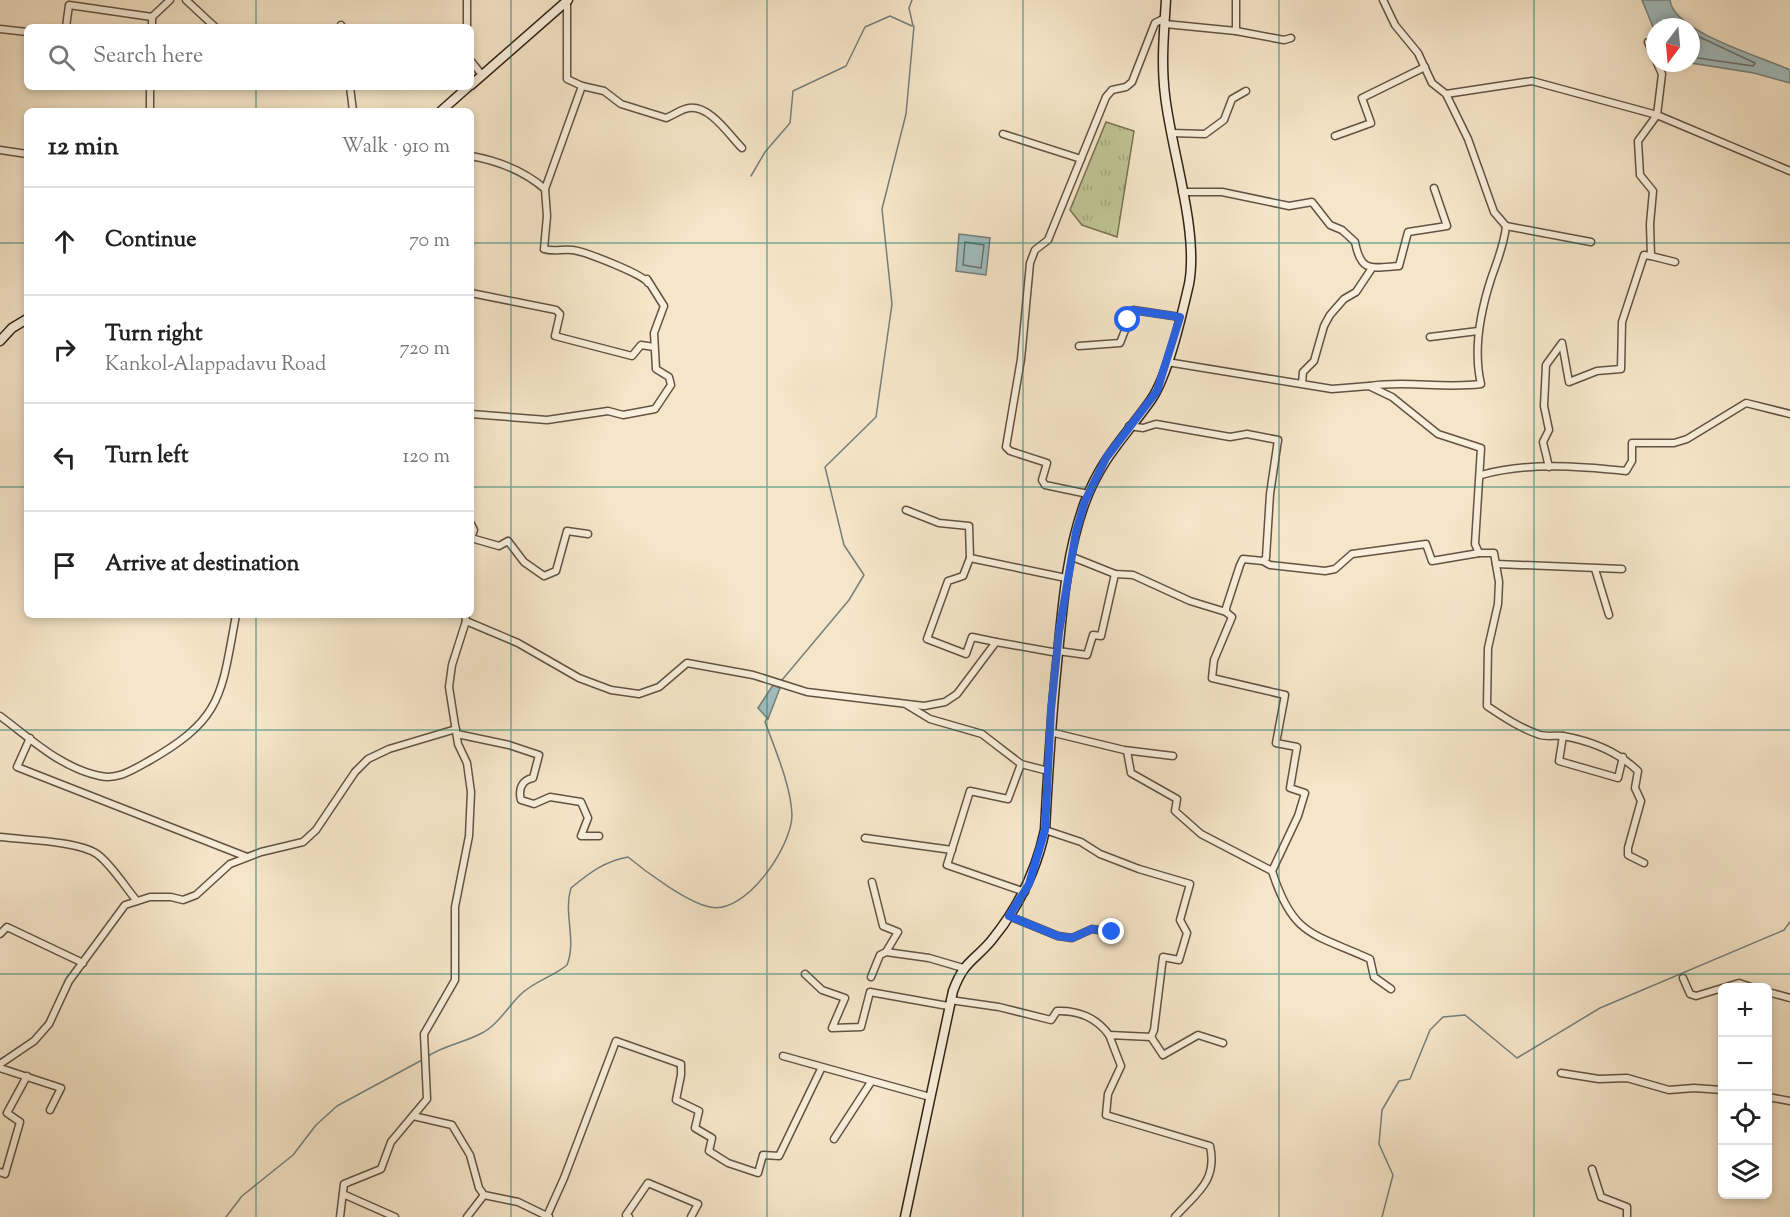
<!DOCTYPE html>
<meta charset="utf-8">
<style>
:root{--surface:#fff;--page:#f6f6f6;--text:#222;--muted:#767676;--line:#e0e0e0}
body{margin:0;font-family:"Sorts Mill Goudy",serif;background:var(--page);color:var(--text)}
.controls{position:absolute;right:18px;bottom:18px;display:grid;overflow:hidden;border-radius:9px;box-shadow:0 3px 9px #0003}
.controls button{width:54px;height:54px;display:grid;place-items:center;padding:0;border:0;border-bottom:2px solid var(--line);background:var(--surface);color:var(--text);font:30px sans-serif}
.compass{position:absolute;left:1646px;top:18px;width:54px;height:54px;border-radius:50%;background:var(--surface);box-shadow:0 3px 9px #0003;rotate:196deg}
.stop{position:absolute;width:18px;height:18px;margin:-14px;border:4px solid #2563eb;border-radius:50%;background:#fff}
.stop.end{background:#2563eb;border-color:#fff;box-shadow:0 2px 6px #0008}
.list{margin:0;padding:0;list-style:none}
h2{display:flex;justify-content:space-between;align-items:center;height:78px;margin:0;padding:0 24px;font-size:26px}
h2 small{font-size:20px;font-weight:400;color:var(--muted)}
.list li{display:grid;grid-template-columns:39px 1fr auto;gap:18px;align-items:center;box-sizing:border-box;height:108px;padding:0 24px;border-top:2px solid var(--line)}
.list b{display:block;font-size:22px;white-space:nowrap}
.list p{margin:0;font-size:20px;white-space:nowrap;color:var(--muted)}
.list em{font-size:20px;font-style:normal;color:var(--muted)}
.icon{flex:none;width:33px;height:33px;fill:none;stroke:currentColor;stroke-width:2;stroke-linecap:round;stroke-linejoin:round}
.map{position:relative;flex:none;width:1790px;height:1217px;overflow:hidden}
.search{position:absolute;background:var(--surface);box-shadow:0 3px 9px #0003;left:24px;top:24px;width:450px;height:66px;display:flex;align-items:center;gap:15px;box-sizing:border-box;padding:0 21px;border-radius:9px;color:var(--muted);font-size:22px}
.panel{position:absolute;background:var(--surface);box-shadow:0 3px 9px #0003;left:24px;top:108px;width:450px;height:510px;border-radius:9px}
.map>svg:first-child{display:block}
</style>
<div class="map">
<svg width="1790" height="1217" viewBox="0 0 1790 1217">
<defs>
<pattern id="park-tufts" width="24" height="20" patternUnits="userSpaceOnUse" patternTransform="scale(1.5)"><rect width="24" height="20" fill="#c0c494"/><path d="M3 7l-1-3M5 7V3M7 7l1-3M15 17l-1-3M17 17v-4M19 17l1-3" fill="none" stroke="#a5a87f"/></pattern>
</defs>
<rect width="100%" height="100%" fill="#f6e6c9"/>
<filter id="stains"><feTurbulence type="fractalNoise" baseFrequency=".00333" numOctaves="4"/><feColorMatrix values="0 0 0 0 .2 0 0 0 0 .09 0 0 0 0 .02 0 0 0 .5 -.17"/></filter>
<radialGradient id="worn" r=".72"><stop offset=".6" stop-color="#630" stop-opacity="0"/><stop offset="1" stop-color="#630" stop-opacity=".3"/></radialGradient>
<polygon fill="url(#park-tufts)" stroke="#787354" stroke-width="1.5" points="1106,122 1134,131 1117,237 1082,225 1070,210"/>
<g fill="#a0bdbf" stroke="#747f7b" stroke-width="1.5">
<path d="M1642,0H1670C1673,32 1763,57 1790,70V83L1754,73L1691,63V27H1655V32Z"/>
<polygon points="959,234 990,238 986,275 956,271"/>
<polygon points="773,685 780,688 768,719 758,708"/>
</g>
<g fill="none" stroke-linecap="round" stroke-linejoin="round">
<g stroke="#68706a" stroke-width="1.5">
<polyline points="1691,33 1755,63 1753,66 1691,57"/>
<polygon points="965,242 984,245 981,268 963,265"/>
</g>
<g stroke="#747f7b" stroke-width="1.5">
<polyline points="912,0 909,8 913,26"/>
<polyline points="751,176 765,152 790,123 793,91 846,66 865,27 890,16 912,26"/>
<polyline points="782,680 849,600 864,575 844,545 825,467 876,417 892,304 882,209 906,114 914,26"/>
<path d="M428,1056C445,1045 463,1043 480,1034C497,1026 507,1008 520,995C534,981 553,977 567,965C577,940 563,913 571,888C589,873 605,861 628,857C646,872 688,903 710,907C746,915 792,846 792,815C791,786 775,749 765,722L767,718"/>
<polyline points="226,1217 242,1196 293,1155 316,1125 337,1106 422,1060"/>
<polyline points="1382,1217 1393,1175 1379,1144 1382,1110 1399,1081 1410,1079 1430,1030 1443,1017 1465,1015 1517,1058 1600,1008 1784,930 1790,922"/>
</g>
<g stroke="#625342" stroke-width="9">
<g id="street">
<polyline points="186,0 215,27"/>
<polyline points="467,0 467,27"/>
<polyline points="1165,24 1236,31 1236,0"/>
<polyline points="341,25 342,27"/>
<polyline points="66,27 69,5 152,17"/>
<polyline points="152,27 152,17 170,0"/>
<polyline points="0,29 27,32"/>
<polyline points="1236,31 1284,40 1291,38"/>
<polyline points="1648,42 1655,59"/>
<polyline points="471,61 482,75"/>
<polyline points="1657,63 1662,74 1657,115 1638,141 1640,175 1653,191 1650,224 1651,256 1675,262"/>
<path d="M582,86L604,91L621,104L666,118C674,115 681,109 689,108C710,105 729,135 742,148"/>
<polyline points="350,87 353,111"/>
<polyline points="1446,94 1532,81 1657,115 1790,171"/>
<polyline points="150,111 150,87"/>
<polyline points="1171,133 1205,134 1224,120 1232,99 1246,91"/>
<polyline points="1003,134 1081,159"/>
<polyline points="1335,136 1371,123 1362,98 1425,67"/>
<polyline points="0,150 27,154"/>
<path d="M471,156C499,161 523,170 545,189L547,216L544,249C553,252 562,249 572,250C584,251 645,275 648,283"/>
<polyline points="545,189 582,86 567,79 567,1"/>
<path d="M1182,192H1222L1289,206L1312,202L1330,225L1342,230L1355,242C1361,273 1371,268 1399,266L1408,232L1447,226L1434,188"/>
<polyline points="1506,226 1591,242"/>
<polyline points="471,293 556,310 560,314 555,336 632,356 641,345 654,347"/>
<polyline points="1430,337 1478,331"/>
<polyline points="1079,346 1120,343 1133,310 1180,317"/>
<path d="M1167,362L1332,389L1369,386L1392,397L1438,434L1481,448L1475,544L1479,553H1494L1499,582L1498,604L1488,648L1487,706C1505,718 1520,728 1540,735C1548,737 1556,735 1563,736C1591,741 1618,752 1638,771L1635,788L1641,801L1628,848V855L1644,863"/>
<polyline points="1302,383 1303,372 1314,361 1324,326 1330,315 1344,299 1356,292 1372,268"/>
<path d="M1370,386C1407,380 1442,389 1481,384C1473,350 1480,313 1491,279C1497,261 1504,246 1506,226L1494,212L1468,139L1446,94L1432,83L1418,53L1395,25L1383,0"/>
<polyline points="471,414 547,420 608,411 623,415 655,409 671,385 669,377 656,369 654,333 664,306 647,279"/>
<polyline points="1549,467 1543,442 1549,430 1544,406 1546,365 1562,343 1569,382 1597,371 1621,369 1622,322 1644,255 1651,256"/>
<path d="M1481,475C1528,462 1578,466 1626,471L1632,461V443H1674L1687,439L1746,403L1790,414"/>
<polyline points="1088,494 1045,485 1042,480 1047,463 1010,451 1006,447 1021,359 1030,263 1035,250 1048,240 1106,97 1112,90 1126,87 1132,82 1155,23 1165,18"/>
<polyline points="906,510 939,523 969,526 970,558 1066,578"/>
<polyline points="471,524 474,530 471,538"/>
<polyline points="471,538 499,546 508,541 524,562 544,576 556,571 567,531 588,534"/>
<polyline points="1070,556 1115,574 1133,575 1190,601 1226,612"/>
<polyline points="970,558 963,576 948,581 927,639 966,654 972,637 996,642"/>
<polyline points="1263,561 1270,565 1325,571 1335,569 1352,554 1426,544 1432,561 1479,553"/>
<polyline points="1496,564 1622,569"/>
<polyline points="1595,569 1609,615"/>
<polyline points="466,621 518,643 579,678 611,690 639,694 659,687 687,663 753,675 807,692 924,706 945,702 957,694 996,642 1058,653"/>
<polyline points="1058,651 1087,655 1093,635 1101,636 1115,574"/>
<polyline points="907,705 930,719 982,734 1021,764"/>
<path d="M0,716C31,739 61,768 100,776C118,780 132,770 147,762C223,719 221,696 236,615"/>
<polyline points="1050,732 1124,750 1173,756"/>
<path d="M457,734L509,745L539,755L533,778C522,780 518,789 521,800L534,804L550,797L581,802L588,818L581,836H599"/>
<polyline points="1563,736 1559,761 1618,778 1623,757"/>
<polyline points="30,738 17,767 247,857"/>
<polyline points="1127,751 1131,773 1177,799 1175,811 1201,834 1272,871 1298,816 1305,793 1290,788 1297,747 1276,743 1285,695 1212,678 1214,660 1232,617 1226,612 1226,608 1240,565 1243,559 1263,561 1266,558 1270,494 1278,440 1247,434 1230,437 1156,424 1143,428 1129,426"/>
<path d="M1045,830L1081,842L1100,854L1139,869L1190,884L1180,920L1187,933L1179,960L1163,957L1154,1030L1151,1037L1109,1035L1121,1066L1108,1094L1106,1115L1210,1146C1218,1182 1195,1194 1175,1217"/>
<path d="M0,837C25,840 78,841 97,854C112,865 125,887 137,901"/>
<polyline points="865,838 952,850"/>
<path d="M1272,871C1293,937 1313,933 1370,959L1374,977L1391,989"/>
<polyline points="872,882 883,926 898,932 886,952"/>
<polyline points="1025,892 947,865 970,791 1008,799 1021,764 1048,771"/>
<polyline points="1009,916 1058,936 1072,938 1092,929 1111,932"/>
<polyline points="0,934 7,927 83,963"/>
<polyline points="805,974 822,990 845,998 832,1028 861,1027 870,992 948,1006"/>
<polyline points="871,977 880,955 886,952 929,958 963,968"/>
<polyline points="1683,978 1690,994 1696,996 1739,983 1754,988"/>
<polyline points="1768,992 1790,998"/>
<path d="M950,1000L999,1007L1051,1020L1057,1011C1078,1010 1097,1018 1109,1035"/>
<polyline points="1151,1037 1163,1055 1198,1035 1223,1043"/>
<polyline points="783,1056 930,1097"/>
<polyline points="0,1064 34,1041 49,1024 69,981 125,905 150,897 171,897 183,900 196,895 230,864 261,852 303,842 316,830 355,772 368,759 389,749 456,729"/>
<polyline points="0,1068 61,1088 50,1110"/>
<polyline points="1561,1073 1599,1079 1627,1078 1669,1090 1694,1088 1722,1090"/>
<polyline points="1768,1097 1790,1101"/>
<polyline points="413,1116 452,1125 470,1155 479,1188 484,1195"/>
<polyline points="834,1139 871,1082"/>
<polyline points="1592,1169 1601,1197 1627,1207 1627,1217"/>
<polyline points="0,1172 5,1174 20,1122 7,1113 27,1076"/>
<polyline points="343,1194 395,1217"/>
<polyline points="547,1216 564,1178 616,1041 681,1064 681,1075 676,1100 699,1111 695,1128 712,1138 709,1151 728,1163 758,1173 763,1155 779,1156 821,1069"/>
<polyline points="340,1217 344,1184 381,1169 391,1142 427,1099 424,1034 455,980 455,907 469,836 471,792 467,763 458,744 449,687 452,665 466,621 465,615"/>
<polyline points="467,1217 484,1195 518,1202 549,1217"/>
<polyline points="629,1217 626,1215 648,1183 698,1204 691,1217"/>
</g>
</g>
<g stroke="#312215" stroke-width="11">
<g id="secondary">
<polyline points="471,85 568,0"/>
<polyline points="441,111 468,87"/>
<polyline points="0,341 12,328 27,319"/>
<path d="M905,1217L953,991C964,961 973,962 991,941C1019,907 1036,872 1045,830C1048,771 1052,712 1058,653C1063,602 1067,551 1085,502C1102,457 1125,437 1151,400C1168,376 1182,314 1189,284C1199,231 1171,150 1165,95C1161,63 1164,32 1166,0"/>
</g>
</g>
<use href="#street" stroke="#f9efdc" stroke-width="6"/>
<use href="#secondary" stroke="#f9efdc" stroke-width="8"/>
</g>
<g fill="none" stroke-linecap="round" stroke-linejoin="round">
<polyline stroke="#2563eb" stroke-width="8" points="1112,932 1092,929 1072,938 1058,936 1009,916 1029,884 1045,830 1051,709 1059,632 1076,532 1085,501 1106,458 1157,391 1180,317 1132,310 1128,320"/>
</g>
<path fill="none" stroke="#0f766e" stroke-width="1.5" stroke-opacity="0.55" d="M256,0V27M511,0V1217M767,0V1217M1023,0V1217M1279,0V1217M1534,0V1217M256,87V111M0,243H27M471,243H1790M0,487H27M471,487H1790M256,615V1217M0,730H1790M0,974H1790"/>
<rect width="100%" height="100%" filter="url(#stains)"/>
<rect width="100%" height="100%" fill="url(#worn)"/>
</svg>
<div class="controls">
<button>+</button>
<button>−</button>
<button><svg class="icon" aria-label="locate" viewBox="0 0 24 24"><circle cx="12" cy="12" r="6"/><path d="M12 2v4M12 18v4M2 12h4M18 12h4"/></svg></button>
<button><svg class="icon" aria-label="layers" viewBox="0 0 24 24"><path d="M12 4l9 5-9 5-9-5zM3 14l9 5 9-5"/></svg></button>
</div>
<svg class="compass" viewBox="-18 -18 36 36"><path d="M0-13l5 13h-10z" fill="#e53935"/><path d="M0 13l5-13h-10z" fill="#767676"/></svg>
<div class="stop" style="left:1128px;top:320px"></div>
<div class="stop end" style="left:1112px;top:932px"></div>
<div class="search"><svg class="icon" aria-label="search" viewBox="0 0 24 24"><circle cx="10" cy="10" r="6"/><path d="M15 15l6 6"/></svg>Search here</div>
<section class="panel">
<h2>12 min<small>Walk · 910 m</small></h2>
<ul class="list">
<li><svg class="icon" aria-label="ahead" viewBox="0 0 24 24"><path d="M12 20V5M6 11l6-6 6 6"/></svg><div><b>Continue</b></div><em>70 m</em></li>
<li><svg class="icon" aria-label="right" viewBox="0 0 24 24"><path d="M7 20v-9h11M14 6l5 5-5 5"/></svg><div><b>Turn right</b><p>Kankol-Alappadavu Road</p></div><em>720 m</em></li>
<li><svg class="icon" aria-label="left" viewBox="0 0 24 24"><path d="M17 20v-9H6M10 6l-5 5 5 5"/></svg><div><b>Turn left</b></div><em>120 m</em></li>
<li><svg class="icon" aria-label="arrive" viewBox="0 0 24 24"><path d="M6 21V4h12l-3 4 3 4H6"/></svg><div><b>Arrive at destination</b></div></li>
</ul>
</section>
</div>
